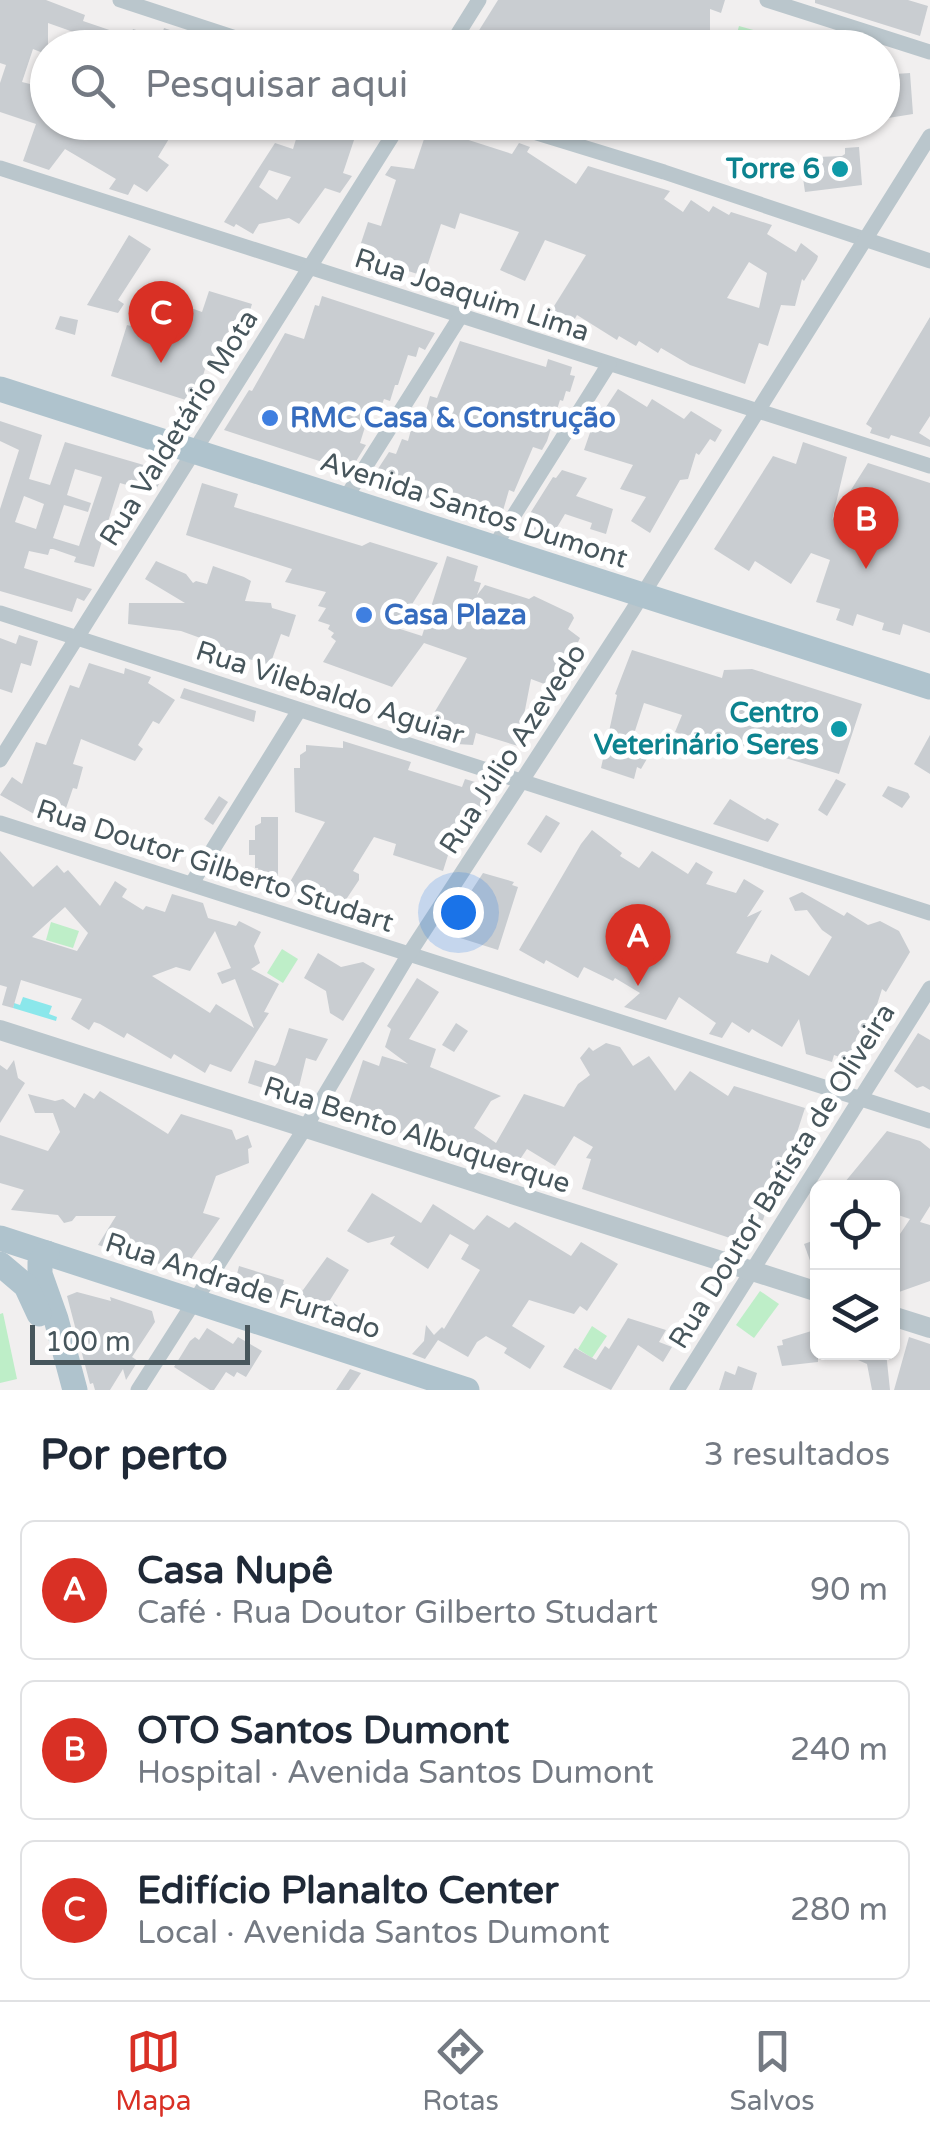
<!DOCTYPE html>
<html lang="pt">
<meta charset="utf-8">
<style>
:root{--surface:#fff;--page:#f2f2f3;--text:#1f2937;--muted:#747a83;--line:#e0e1e3;--accent:#d93025}
body{margin:0;font-family:"Varela Round",sans-serif;background:var(--page);color:var(--text)}
.controls{position:absolute;right:30px;bottom:30px;display:grid;overflow:hidden;border-radius:15px;box-shadow:0 2px 8px #0004}
.controls button{width:90px;height:90px;display:grid;place-items:center;padding:0;border:0;border-bottom:2px solid var(--line);background:var(--surface);color:var(--text);font:50px sans-serif}
.scale{position:absolute;left:30px;bottom:25px;width:220px;box-sizing:border-box;padding-left:10px;border:5px solid #47565c;border-top:0;font-size:28px;line-height:35px;white-space:nowrap;color:#47565c;-webkit-text-stroke:8px #fff;paint-order:stroke}
.you{position:absolute;left:458px;top:912px;width:35px;height:35px;margin:-25px;border:8px solid #fff;border-radius:50%;background:#1a73e8;box-shadow:0 0 0 15px #1a73e833}
.badge{display:grid;place-items:center;width:65px;height:65px;border-radius:50%;background:var(--accent);color:#fff;font-size:32px;font-weight:700}
.pin{position:absolute;translate:-50% -82px;filter:drop-shadow(0 2px 5px #0008)}
.pin::after{content:'';position:absolute;top:52px;width:35px;height:30px;background:inherit;clip-path:polygon(0 0,100% 0,50% 100%)}
.list{margin:0;padding:0;list-style:none}
h2{display:flex;justify-content:space-between;align-items:center;height:130px;margin:0;padding:0 40px;font-size:42px}
h2 small{font-size:32px;font-weight:400;color:var(--muted)}
.list li{display:grid;grid-template-columns:65px 1fr auto;gap:30px;align-items:center;box-sizing:border-box;height:140px;margin:0 20px 20px;padding:0 20px;border:2px solid var(--line);border-radius:15px}
.list b{display:block;font-size:38px;white-space:nowrap}
.list p{margin:0;font-size:32px;white-space:nowrap;color:var(--muted)}
.list em{font-size:32px;font-style:normal;color:var(--muted)}
.icon{flex:none;width:55px;height:55px;fill:none;stroke:currentColor;stroke-width:2;stroke-linecap:round;stroke-linejoin:round}
.map{position:relative;flex:none;width:930px;height:1390px;overflow:hidden}
.search{position:absolute;background:var(--surface);box-shadow:0 2px 8px #0004;left:30px;right:30px;top:30px;height:110px;display:flex;align-items:center;gap:25px;box-sizing:border-box;padding:0 35px;border-radius:55px;color:var(--muted);font-size:38px}
.sheet{height:610px;background:var(--surface)}
nav{display:flex;justify-content:space-around;align-items:center;box-sizing:border-box;height:140px;border-top:2px solid var(--line);background:var(--surface);font-size:28px;color:var(--muted)}
nav a{display:grid;justify-items:center;gap:5px}
nav .on{color:var(--accent)}
.map>svg:first-child{display:block}
</style>
<div class="map">
<svg width="930" height="1390" viewBox="0 0 930 1390">
<rect width="100%" height="100%" fill="#f1efef"/>
<g fill="#beeec8">
<polygon points="739,26 775,36 772,47 733,47"/>
<polygon points="51,922 79,931 73,948 46,940"/>
<polygon points="282,949 298,959 283,983 267,973"/>
<polygon points="760,1291 779,1304 754,1338 736,1325"/>
<polygon points="3,1313 17,1379 0,1383 0,1314"/>
<polygon points="592,1326 607,1336 592,1358 578,1349"/>
</g>
<polygon fill="#8be7eb" points="23,997 52,1006 49,1014 57,1017 56,1021 13,1008 14,1003 20,1005"/>
<g fill="#c9cdd1" fill-rule="evenodd">
<polygon points="0,0 46,0 85,15 83,21 130,37 133,29 161,38 164,28 182,34 179,44 181,48 86,48 76,44 79,34 48,23 48,55 33,49 22,82 30,84 44,102 48,97 48,122 158,122 173,132 158,157 169,165 147,192 134,184 128,195 109,189 116,179 65,149 49,170 23,161 36,124 0,112 0,83 6,65 0,63"/>
<polygon points="498,0 725,0 721,13 710,9 710,48 468,48"/>
<polygon points="815,0 908,0 928,6 920,36 815,3"/>
<polygon points="910,73 913,114 882,119 882,86 896,82 895,74"/>
<path d="M315,122L342,129L329,122H380L375,140L356,134L343,173L352,176L340,193L325,188L299,224L289,218L259,224L253,234L236,224L234,227L224,222L275,143L293,149L300,126L306,128L308,124L314,126ZM269,170L291,177L277,200L259,187Z"/>
<path d="M428,127L512,154L519,143L530,147L527,152L576,184L588,166L670,191L664,199L683,212L691,200L709,212L713,206L729,215L731,212L772,225L767,234L796,252L801,243L818,256L817,260L804,281L802,279L795,306L781,305L768,346L759,343L745,384L690,365L661,348L658,353L639,341L636,346L619,336L617,340L577,315L572,324L551,311L586,255L545,240L525,281L500,270L519,232L460,213L455,229L441,224L424,276L357,255L368,222L381,226L396,180L385,175L391,166L414,169ZM749,262L767,273L759,308L727,298Z"/>
<polygon points="859,147 862,185 805,192 803,178 809,178 808,174 819,173 818,157 842,156 845,154 845,148"/>
<polygon points="129,235 151,249 118,300 124,304 118,313 87,305"/>
<polygon points="209,291 252,304 245,326 239,324 231,350 226,348 223,356 217,354 213,364 207,362 195,403 111,376 127,325 139,328 141,322 176,333 191,308 202,312"/>
<polygon points="322,296 435,333 425,350 419,347 416,357 408,355 398,385 395,385 390,401 384,399 378,414 370,411 360,443 366,445 350,471 224,430 249,390 252,391 285,333 304,339 315,305 319,306"/>
<polygon points="60,316 78,320 75,335 55,329"/>
<polygon points="930,317 930,416 919,433 930,440 930,447 891,435 889,439 870,433 872,428 866,424"/>
<polygon points="460,341 546,367 548,359 572,367 570,375 575,376 570,392 566,391 563,401 560,400 547,441 542,450 533,447 514,492 509,490 502,514 492,520 433,504 434,501 421,497 422,494 372,478 389,452 396,454 402,439 408,441 412,426 421,428 430,396 437,398"/>
<polygon points="618,389 647,407 652,399 684,419 691,411 722,430 715,442 710,439 699,455 696,453 688,479 680,480 650,533 631,521 646,497 620,489 633,465 584,450 593,424 587,422 598,406 604,410"/>
<path d="M0,421L42,435L29,479L50,485L65,442L154,468L152,475L160,482L154,493L120,483L94,567L74,562L76,557L53,549H50L48,555L29,551L24,568L92,589L84,601L77,598L72,612L0,591V509L19,450L0,441ZM75,469L102,477L79,546L53,538L64,505L88,512L91,503L67,495ZM24,496L44,504L36,529L15,522Z"/>
<polygon points="803,442 847,457 832,520 868,463 930,483 930,633 903,624 900,635 882,630 884,623 857,614 853,626 836,620 840,609 816,602 830,560 811,553 791,584 755,561 749,571 714,549 773,456 796,464"/>
<polygon points="562,470 587,478 576,496 613,509 606,534 590,529 592,523 565,514 550,539 524,523 553,477 556,478"/>
<polygon points="202,483 238,494 234,507 362,546 370,542 438,563 397,628 422,636 447,556 478,566 474,581 481,583 477,595 485,585 529,599 534,596 572,614 574,618 568,629 580,638 561,678 551,674 547,685 531,679 518,746 476,733 473,745 457,744 422,733 467,658 424,643 392,687 323,662 336,641 331,637 334,633 328,629 330,625 318,621 326,608 318,606 326,592 285,582 292,569 186,535"/>
<polygon points="156,561 186,574 193,583 196,581 207,584 213,566 244,577 251,581 245,601 271,603 272,608 296,615 289,637 281,634 270,665 249,659 245,661 237,655 231,657 229,652 205,644 206,640 181,631 128,624 129,603 185,603 145,579"/>
<polygon points="19,635 38,641 31,666 21,663 12,693 0,689 0,638 16,644"/>
<polygon points="632,650 722,678 724,670 752,669 862,704 839,774 728,741 725,749 707,744 675,732 682,715 644,703 634,734 638,735 634,746 651,752 641,769 637,767 634,779 601,768 617,695 615,694"/>
<polygon points="89,663 124,674 125,668 151,677 148,683 175,700 159,724 153,721 138,745 143,749 135,761 81,739 73,764 83,767 77,789 73,788 64,814 54,811 52,820 34,814 0,795 12,777 22,784 36,742 46,745 70,685 79,688"/>
<polygon points="184,688 256,711 254,722 180,698"/>
<polygon points="930,735 930,774 914,764"/>
<polygon points="343,741 411,762 408,770 462,787 465,779 492,787 495,798 468,841 454,836 443,871 393,855 396,844 374,837 353,871 359,874 359,880 339,910 315,895 311,902 287,887 325,822 295,812 294,768 300,768 300,755 306,751 306,745 343,748"/>
<polygon points="836,779 846,784 827,816 818,810"/>
<polygon points="888,786 908,793 910,797 902,808 882,796"/>
<polygon points="219,796 228,802 213,825 204,819"/>
<polygon points="730,799 765,820 767,818 779,824 768,842 713,824"/>
<polygon points="546,815 560,823 541,853 527,844"/>
<polygon points="261,817 278,817 278,878 261,878 258,868 255,868 255,855 249,855 249,840 255,840 255,826 261,823"/>
<polygon points="592,830 622,853 620,856 639,868 652,851 688,874 696,862 713,872 706,884 736,893 744,879 764,891 747,917 762,910 736,953 742,955 768,963 771,954 809,976 832,937 822,930 807,910 795,911 789,898 802,892 844,916 847,912 868,925 880,921 899,931 910,952 886,992 882,989 869,1030 861,1027 851,1061 834,1055 832,1062 806,1054 799,1019 782,1047 752,1029 749,1033 732,1022 722,1038 709,1034 716,1023 679,997 666,1020 624,1007 640,993 615,978 613,981 584,967 578,978 546,960 544,964 519,950 581,844"/>
<path d="M0,851L33,887L57,865L64,873L68,870L100,906L115,881L127,889L122,897L143,910L146,906L165,912L172,894L203,903L208,918L236,926L239,921L261,932L254,946L260,963L251,969L279,984L264,1012L269,1013L231,1072L210,1064L205,1073L174,1054L171,1059L127,1033L124,1038L100,1024L94,1022L89,1030L71,1019L82,999L21,980L13,1008L2,1005L7,987L0,985ZM65,907L88,933L77,951L32,937ZM215,931L231,968L217,973L222,984L235,979L254,1028L216,1004L210,1013L152,976L176,967L190,971Z"/>
<polygon points="483,873 514,882 512,885 518,887 498,950 454,936 468,896"/>
<polygon points="318,953 341,967 363,962 375,969 343,1021 330,1013 326,991 304,978"/>
<polygon points="417,978 439,992 409,1039 436,1049 430,1067 501,1096 491,1101 474,1128 496,1143 524,1094 564,1107 578,1084 590,1075 580,1058 589,1047 593,1051 606,1043 620,1047 633,1066 649,1056 675,1091 690,1071 728,1096 734,1086 805,1108 791,1151 773,1184 784,1186 785,1192 780,1199 771,1196 763,1220 745,1230 742,1242 582,1189 591,1159 586,1158 593,1147 574,1136 555,1166 527,1149 508,1177 485,1167 487,1164 450,1142 445,1150 392,1130 384,1137 374,1134 380,1116 348,1105 363,1060 379,1066 382,1056 408,1064 385,1047 391,1029 387,1026"/>
<polygon points="456,1023 468,1031 454,1052 442,1045"/>
<polygon points="289,1028 328,1039 316,1061 306,1058 296,1099 248,1083 255,1060 275,1066 278,1062"/>
<polygon points="918,1033 930,1040 930,1090 923,1086 917,1088 894,1071"/>
<polygon points="14,1060 18,1078 25,1083 0,1123 0,1065 7,1070"/>
<polygon points="100,1091 168,1134 181,1114 232,1130 236,1140 248,1135 252,1147 248,1149 249,1163 216,1176 203,1213 220,1218 189,1262 172,1268 98,1245 116,1216 76,1216 72,1221 64,1223 58,1215 11,1210 24,1190 0,1183 0,1135 48,1151 60,1132 53,1113 35,1113 28,1094 55,1101 63,1099 75,1108 84,1093 94,1099"/>
<polygon points="887,1131 920,1141 930,1149 930,1206 920,1222 930,1225 930,1281 899,1292 896,1283 892,1284 892,1246 910,1219 892,1213 892,1188 840,1188"/>
<polygon points="372,1193 421,1223 433,1204 474,1230 487,1215 509,1228 515,1222 571,1256 581,1242 618,1264 587,1311 580,1306 574,1314 529,1300 512,1326 545,1346 530,1369 504,1353 507,1348 486,1336 477,1342 468,1357 438,1340 425,1359 412,1354 424,1341 426,1325 434,1335 442,1327 444,1329 480,1270 461,1259 469,1245 450,1234 428,1269 390,1244 395,1236 368,1243 347,1231"/>
<polygon points="818,1239 818,1276 816,1277 804,1244"/>
<polygon points="327,1257 349,1270 330,1300 338,1306 330,1319 290,1294 288,1303 234,1286 239,1266 284,1280 283,1284 303,1290"/>
<polygon points="77,1292 111,1301 110,1297 152,1311 155,1322 132,1357 138,1361 126,1380 123,1369 110,1390 95,1390 93,1383 90,1384 67,1296"/>
<polygon points="628,1318 666,1330 659,1342 672,1347 663,1362 638,1345 611,1390 563,1367 575,1348 596,1360 605,1346 609,1349"/>
<polygon points="207,1328 233,1344 238,1337 262,1351 246,1377 237,1372 234,1377 226,1372 214,1390 210,1390 174,1367 190,1341 195,1337 199,1340"/>
<polygon points="818,1329 818,1362 782,1366 777,1346 783,1345 782,1340"/>
<polygon points="909,1337 930,1344 930,1390 894,1390"/>
<polygon points="840,1352 886,1352 890,1390 872,1390 867,1364"/>
<polygon points="738,1366 757,1373 752,1390 719,1390 725,1371 735,1375"/>
<polygon points="350,1369 361,1373 349,1390 336,1390"/>
</g>
<g fill="none" stroke-linecap="round" stroke-linejoin="round">
<g stroke="#bac6cc" stroke-width="15">
<polyline points="120,0 266,48"/>
<polyline points="767,0 930,52"/>
<polyline points="449,48 479,0"/>
<polyline points="501,122 664,172 930,261"/>
<polyline points="0,168 930,466"/>
<polyline points="345,499 460,317"/>
<polyline points="494,547 609,364"/>
<polyline points="0,613 930,913"/>
<polyline points="0,760 401,122"/>
<polyline points="0,823 930,1121"/>
<polyline points="192,883 298,712"/>
<polyline points="138,1390 305,1128 409,954 631,613 930,136"/>
<polyline points="677,1390 930,988"/>
</g>
<g stroke="#bac6cc" stroke-width="20">
<polyline points="0,1030 818,1292"/>
<polyline points="892,1316 930,1328"/>
</g>
<g stroke="#afc3cd" stroke-width="25">
<polyline points="0,389 930,687"/>
<polyline points="0,1238 467,1390"/>
<polyline points="47,1253 40,1262 40,1274 56,1319 75,1390"/>
<polyline points="0,1264 26,1286 39,1314"/>
</g>
</g>
<g fill="#0f9aa8" stroke="#fff" stroke-width="4">
<circle cx="840" cy="169" r="10"/>
<circle cx="839" cy="729" r="10"/>
</g>
<g fill="#3f7fe0" stroke="#fff" stroke-width="4">
<circle cx="270" cy="418" r="10"/>
<circle cx="364" cy="615" r="10"/>
</g>
<g text-anchor="middle" dominant-baseline="central" stroke-width="10" stroke-linejoin="round" paint-order="stroke">
<g font-size="28" font-weight="bold" fill="#0d838f" stroke="#fff" text-anchor="end">
<text x="820" y="169">Torre 6</text>
<text x="819" y="713">Centro<tspan x="819" dy="32">Veterinário Seres</tspan></text>
</g>
<g font-size="28" fill="#47565c" stroke="#fff">
<text transform="translate(472 295) rotate(18)">Rua Joaquim Lima</text>
<text transform="translate(179 428) rotate(-58)">Rua Valdetário Mota</text>
<text transform="translate(474 510) rotate(18)">Avenida Santos Dumont</text>
<text transform="translate(330 693) rotate(18)">Rua Vilebaldo Aguiar</text>
<text transform="translate(513 749) rotate(-57)">Rua Júlio Azevedo</text>
<text transform="translate(215 866) rotate(18)">Rua Doutor Gilberto Studart</text>
<text transform="translate(417 1135) rotate(18)">Rua Bento Albuquerque</text>
<text transform="translate(782 1176) rotate(-58)">Rua Doutor Batista de Oliveira</text>
<text transform="translate(243 1286) rotate(18)">Rua Andrade Furtado</text>
</g>
<g font-size="28" font-weight="bold" fill="#366cbe" stroke="#fff" text-anchor="start">
<text x="290" y="418">RMC Casa &amp; Construção</text>
<text x="384" y="615">Casa Plaza</text>
</g>
</g>
</svg>
<div class="controls">
<button><svg class="icon" aria-label="locate" viewBox="0 0 24 24"><circle cx="12" cy="12" r="6"/><path d="M12 2v4M12 18v4M2 12h4M18 12h4"/></svg></button>
<button><svg class="icon" aria-label="layers" viewBox="0 0 24 24"><path d="M12 4l9 5-9 5-9-5zM3 14l9 5 9-5"/></svg></button>
</div>
<div class="scale">100 m</div>
<div class="you"></div>
<div class="pin badge" style="left:638px;top:986px">A</div>
<div class="pin badge" style="left:866px;top:569px">B</div>
<div class="pin badge" style="left:161px;top:363px">C</div>
<div class="search"><svg class="icon" aria-label="search" viewBox="0 0 24 24"><circle cx="10" cy="10" r="6"/><path d="M15 15l6 6"/></svg>Pesquisar aqui</div>
</div>
<section class="sheet">
<h2>Por perto<small>3 resultados</small></h2>
<ul class="list">
<li><span class="badge">A</span><div><b>Casa Nupê</b><p>Café · Rua Doutor Gilberto Studart</p></div><em>90 m</em></li>
<li><span class="badge">B</span><div><b>OTO Santos Dumont</b><p>Hospital · Avenida Santos Dumont</p></div><em>240 m</em></li>
<li><span class="badge">C</span><div><b>Edifício Planalto Center</b><p>Local · Avenida Santos Dumont</p></div><em>280 m</em></li>
</ul>
</section>
<nav>
<a class="on"><svg class="icon" aria-label="map" viewBox="0 0 24 24"><path d="M3 6l6-2 6 2 6-2v14l-6 2-6-2-6 2zM9 4v14M15 6v14"/></svg>Mapa</a>
<a><svg class="icon" aria-label="directions" viewBox="0 0 24 24"><path d="M12 3l9 9-9 9-9-9zM9 14v-3h6M13 9l2 2-2 2"/></svg>Rotas</a>
<a><svg class="icon" aria-label="saved" viewBox="0 0 24 24"><path d="M7 4h10v16l-5-4-5 4z"/></svg>Salvos</a>
</nav>
